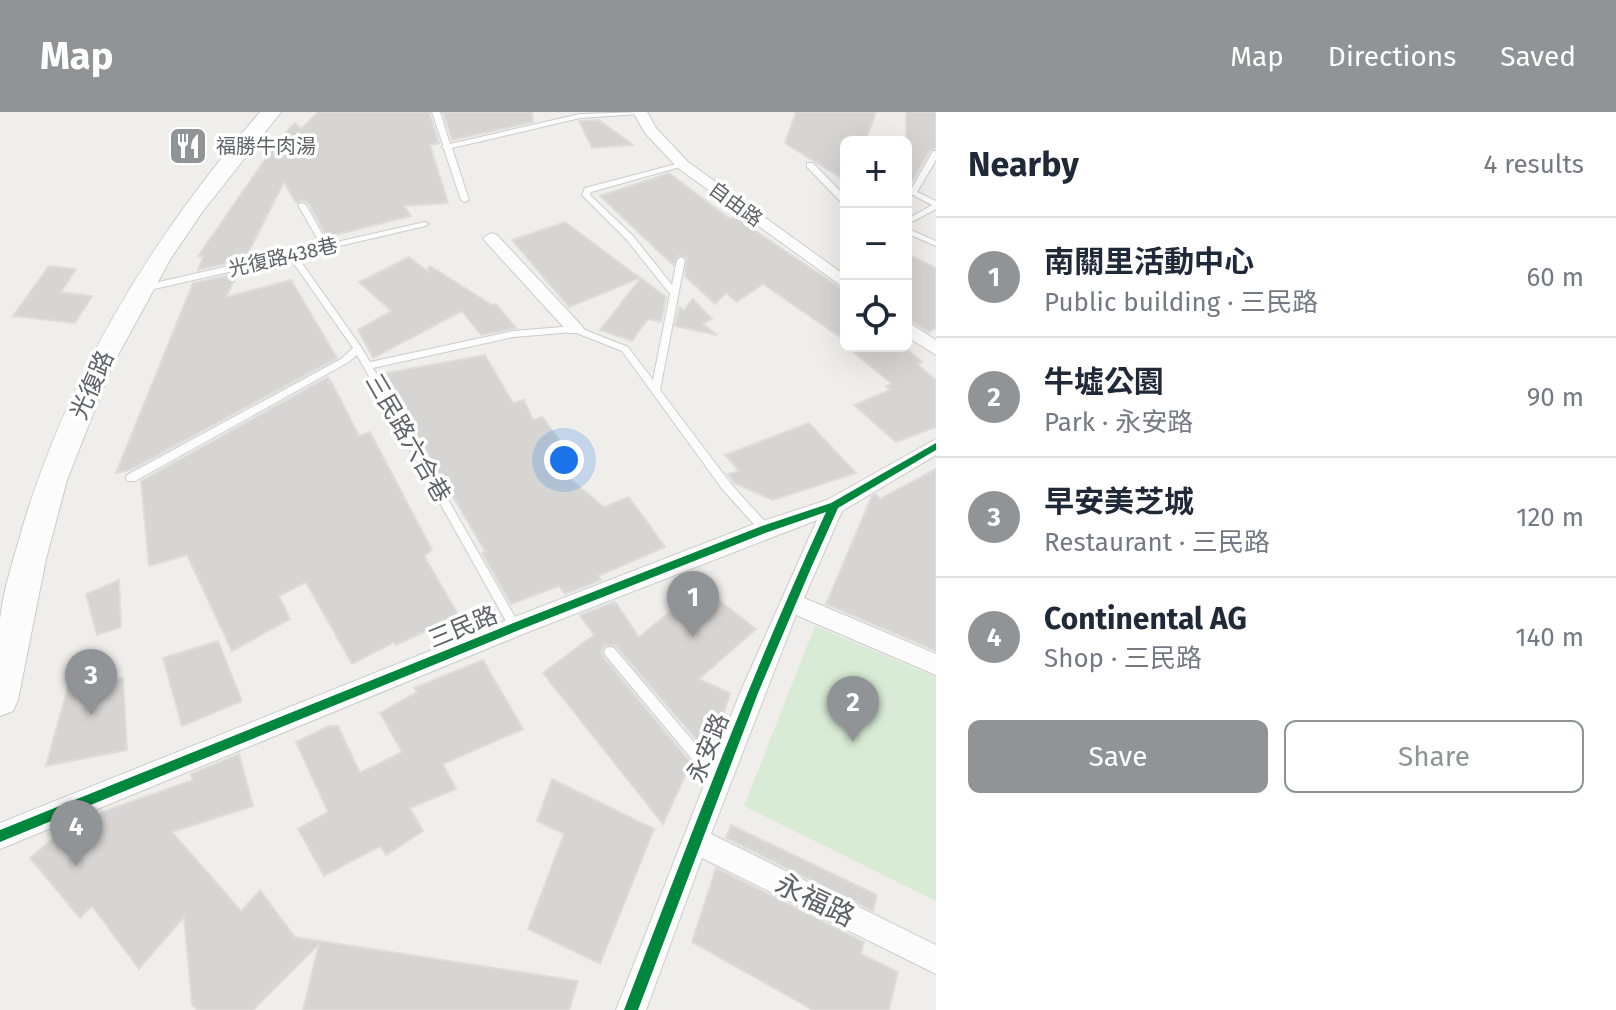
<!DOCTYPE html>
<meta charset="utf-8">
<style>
:root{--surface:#fff;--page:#f2f2f3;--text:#1f2937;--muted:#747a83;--line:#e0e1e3;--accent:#919496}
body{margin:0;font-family:"Fira Sans","Noto Sans TC",sans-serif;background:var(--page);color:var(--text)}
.controls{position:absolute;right:24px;top:24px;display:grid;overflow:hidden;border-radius:12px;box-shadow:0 8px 32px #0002}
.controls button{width:72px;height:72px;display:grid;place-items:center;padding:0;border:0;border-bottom:2px solid var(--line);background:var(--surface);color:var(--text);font:40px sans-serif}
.you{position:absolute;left:564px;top:348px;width:28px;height:28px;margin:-20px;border:6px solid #fff;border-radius:50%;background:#1a73e8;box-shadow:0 0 0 12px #1a73e833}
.badge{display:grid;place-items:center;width:52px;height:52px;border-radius:50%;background:var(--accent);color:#fff;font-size:26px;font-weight:700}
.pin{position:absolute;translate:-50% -66px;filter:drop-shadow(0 2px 4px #0008)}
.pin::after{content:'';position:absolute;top:42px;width:28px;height:24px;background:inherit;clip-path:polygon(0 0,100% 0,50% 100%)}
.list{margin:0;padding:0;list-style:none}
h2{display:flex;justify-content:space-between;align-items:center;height:104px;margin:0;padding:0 32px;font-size:34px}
h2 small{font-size:26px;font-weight:400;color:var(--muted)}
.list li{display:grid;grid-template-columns:52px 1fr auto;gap:24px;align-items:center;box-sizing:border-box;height:120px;padding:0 32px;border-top:2px solid var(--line)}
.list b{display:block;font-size:30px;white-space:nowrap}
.list p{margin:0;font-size:26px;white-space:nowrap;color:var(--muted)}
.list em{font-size:26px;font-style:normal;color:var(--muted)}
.actions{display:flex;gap:16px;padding:24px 32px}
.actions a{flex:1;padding:18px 0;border:2px solid var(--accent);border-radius:12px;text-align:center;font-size:28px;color:var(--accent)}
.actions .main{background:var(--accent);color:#fff}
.icon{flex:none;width:44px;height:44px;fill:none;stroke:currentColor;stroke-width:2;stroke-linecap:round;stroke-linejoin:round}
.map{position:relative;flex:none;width:936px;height:898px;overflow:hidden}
header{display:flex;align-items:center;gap:48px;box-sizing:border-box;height:112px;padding:0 40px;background:var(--accent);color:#fff}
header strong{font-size:38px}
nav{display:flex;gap:44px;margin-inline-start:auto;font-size:28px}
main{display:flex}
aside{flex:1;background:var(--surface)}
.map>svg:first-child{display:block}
</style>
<header>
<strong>Map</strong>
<nav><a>Map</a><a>Directions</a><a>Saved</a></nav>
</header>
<main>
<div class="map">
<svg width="936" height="898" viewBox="0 0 936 898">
<rect width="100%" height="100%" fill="#efeeea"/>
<polygon fill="#d8ebd6" points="815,514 936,565 936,789 744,694"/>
<g fill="#d6d5d3" stroke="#deddd9" stroke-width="2">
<polygon points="318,0 429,0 439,31 430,33 448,91 404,94 411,104 327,125 309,92 303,88 296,91 284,70 245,147 198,158 203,145 198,144 280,26 295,11 301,17"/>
<polygon points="443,0 532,0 533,10 452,28"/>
<polygon points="796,0 876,0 865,30 846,30 846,69 785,31"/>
<polygon points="906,0 936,0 936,36 930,38 911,71 906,68"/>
<polygon points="599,8 633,33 592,36 579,9"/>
<polygon points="669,61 730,107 735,105 846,180 846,229 763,172 737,190 726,181 715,192 685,164 687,146 679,143 673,153 600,84"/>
<polygon points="565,110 640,166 569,195 512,128"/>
<polygon points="906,141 936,156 936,216 929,220 906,206"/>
<polygon points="409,145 430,161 427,157 430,154 492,193 496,192 516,216 481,223 462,199 373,246 358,218 391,199 359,170"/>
<polygon points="49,154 76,157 61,180 92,184 75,211 13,204"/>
<polygon points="238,161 226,185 291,168 337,246 130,358 116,361 193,171"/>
<polygon points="641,166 666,185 661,210 648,207 632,229 600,218"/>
<polygon points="693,187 712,207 703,212 717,223 675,214 679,195 684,198"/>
<polygon points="846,234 903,234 922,250 917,252 936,268 936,315 896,330 854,293 890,278 886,274 892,272"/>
<polygon points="485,243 513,291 524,288 533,308 542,305 567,338 545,346 604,395 629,385 665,435 598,464 601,468 565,482 559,474 511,492 482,441 485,439 381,262"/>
<polygon points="328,265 331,270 327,272 332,271 359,324 370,320 432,438 424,444 459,504 396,533 394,530 352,552 306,470 279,484 290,507 232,539 187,443 149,454 141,369"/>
<polygon points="809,311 856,361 773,388 734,371 728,362 739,359 725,343"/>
<polygon points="936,357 936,539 826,492 872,384 876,382 880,387"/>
<polygon points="119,468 121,515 97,523 86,482"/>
<polygon points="701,474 756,517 699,567 730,581 713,637 700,632 616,534 605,533 601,539 604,546 691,651 663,712 543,561 594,523 580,503 615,490 639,525"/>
<polygon points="218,529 242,589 182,614 163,546"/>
<polygon points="483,548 523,617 443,652 456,677 410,696 423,719 386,743 380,734 324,764 298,717 328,700 296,630 329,614 338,614 360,661 402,640 380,601 417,580 414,576"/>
<polygon points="123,566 127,638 46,654 69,571"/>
<polygon points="239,642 253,694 172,720 241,799 260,778 295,825 578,869 569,898 303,898 319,832 253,898 197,898 192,892 184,805 139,857 92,794 80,806 30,746 71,711 193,668 191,662"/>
<polygon points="552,667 654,717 600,852 528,817 564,722 537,709"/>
<polygon points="731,713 877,783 873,799 726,726"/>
<polygon points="716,756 864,830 861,842 898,860 889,898 813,898 692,830"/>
</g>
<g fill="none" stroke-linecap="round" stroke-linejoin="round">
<g stroke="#cbcccc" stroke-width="2">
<g id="lane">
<polygon points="432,0 440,0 450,32 580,2 644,0 640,2 580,6 452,36 469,88 465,90 461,88 444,37 442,35 443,33"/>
<polygon points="933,39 936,39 936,48 917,80 936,89 936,97 906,113 906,108 932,93 909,81"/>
<polygon points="680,51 687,53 591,80 590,83 633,124 672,173 677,148 681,145 685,148 660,278 731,372 769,414 770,417 769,420 761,420 723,378 622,239 574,220 513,225 373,256 519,512 521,515 519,518 515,520 511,518 357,243 347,251 135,369 127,369 126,366 127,363 341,247 353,236 290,146 141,180 137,177 141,174 321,133 298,93 302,91 306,93 328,132 425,110 429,112 425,114 297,144 361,235 370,250 513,219 575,214 628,235 653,268 670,182 627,128 582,83 585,76"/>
<polygon points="807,51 813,51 846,85 846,92 843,92 807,55"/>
<polygon points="906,116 936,129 936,134 906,121"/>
<polygon points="610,535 614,536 721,662 722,666 721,670 716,672 711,670 606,544 604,540 606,536"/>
</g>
</g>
<g stroke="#cbcccc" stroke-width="2">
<g id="street">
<polygon points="633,0 647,0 656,16 688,50 846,164 846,177 678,56 645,21"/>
<polygon points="491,121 497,123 581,213 584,217 581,221 569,221 485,129 483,126"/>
<polygon points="906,209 936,228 936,243 906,224"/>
<polygon points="936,327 936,343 842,399 804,486 936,542 936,563 796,503 711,722 936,833 936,862 702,746 646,898 616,898 740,581 817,408 523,522 0,737 0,711 507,508 757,411 827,388"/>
</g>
</g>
<g stroke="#cacacb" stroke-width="2">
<path id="secondary" d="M260,0H281L203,99L171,146L112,254L67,368L46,447L18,588L13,599L0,604C0,572 0,538 0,507C4,474 16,439 25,407C73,254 155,121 260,0Z"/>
</g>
<use href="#lane" fill="#fdfcfc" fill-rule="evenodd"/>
<use href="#street" fill="#fdfcfc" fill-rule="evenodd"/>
<use href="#secondary" fill="#fdfcfc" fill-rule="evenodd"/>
<g stroke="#fff" stroke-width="5">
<path id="cycleway" d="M936,331V338L838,396L811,456L758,581L638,898H624C688,730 751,563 826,400L768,420L519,518L0,730V718L511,512L762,414L831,391Z"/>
</g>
<use href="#cycleway" fill="#00873e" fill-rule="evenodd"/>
</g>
<defs>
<g id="restaurant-square" transform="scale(2)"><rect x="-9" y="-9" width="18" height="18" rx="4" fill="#919496" stroke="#fff"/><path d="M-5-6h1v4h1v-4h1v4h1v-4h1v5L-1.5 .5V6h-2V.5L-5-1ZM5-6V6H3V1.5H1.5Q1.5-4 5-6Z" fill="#fff"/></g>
</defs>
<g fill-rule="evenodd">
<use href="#restaurant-square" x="188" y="34"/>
</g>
<g text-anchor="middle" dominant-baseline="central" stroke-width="7" stroke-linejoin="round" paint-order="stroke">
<g font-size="20" fill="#5f6368" stroke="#fff" text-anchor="start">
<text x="216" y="34">福勝牛肉湯</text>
</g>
<g font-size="20" fill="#5f6368" stroke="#fff">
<text transform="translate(736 92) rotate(36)">自由路</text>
<text transform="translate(283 145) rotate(-13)">光復路438巷</text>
</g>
<g font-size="24" fill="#5f6368" stroke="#fff">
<text transform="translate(92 273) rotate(-66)">光復路</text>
<text transform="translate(408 326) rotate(60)">三民路六合巷</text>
<text transform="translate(463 515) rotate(-22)">三民路</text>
<text transform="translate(708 636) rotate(-68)">永安路</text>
</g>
<g font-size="28" fill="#5f6368" stroke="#fff">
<text transform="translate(815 788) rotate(26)">永福路</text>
</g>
</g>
</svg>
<div class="controls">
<button>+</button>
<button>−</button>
<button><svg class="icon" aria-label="locate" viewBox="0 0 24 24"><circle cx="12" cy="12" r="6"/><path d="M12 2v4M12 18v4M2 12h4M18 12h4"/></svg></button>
</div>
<div class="you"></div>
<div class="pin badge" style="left:693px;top:525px">1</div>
<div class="pin badge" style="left:853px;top:630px">2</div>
<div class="pin badge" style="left:91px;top:603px">3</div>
<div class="pin badge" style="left:76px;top:754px">4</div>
</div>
<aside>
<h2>Nearby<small>4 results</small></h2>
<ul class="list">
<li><span class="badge">1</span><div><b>南關里活動中心</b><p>Public building · 三民路</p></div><em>60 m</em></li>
<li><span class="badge">2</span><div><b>牛墟公園</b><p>Park · 永安路</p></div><em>90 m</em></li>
<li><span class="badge">3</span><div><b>早安美芝城</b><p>Restaurant · 三民路</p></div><em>120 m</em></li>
<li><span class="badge">4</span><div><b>Continental AG</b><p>Shop · 三民路</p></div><em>140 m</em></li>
</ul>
<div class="actions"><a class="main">Save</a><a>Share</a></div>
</aside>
</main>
